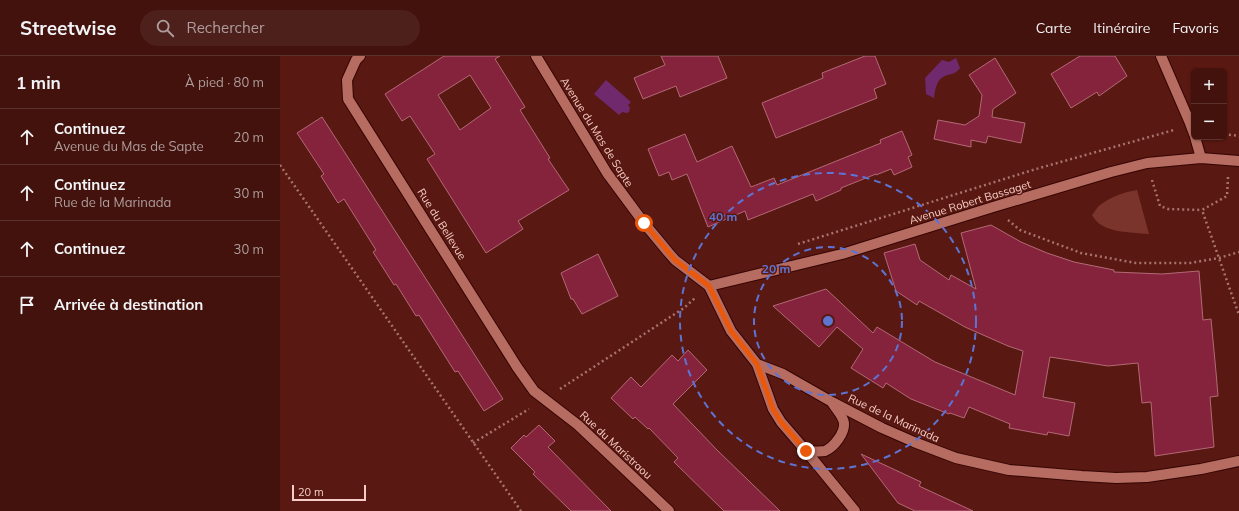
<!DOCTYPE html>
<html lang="fr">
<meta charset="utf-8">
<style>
:root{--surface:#43120d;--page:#4d201b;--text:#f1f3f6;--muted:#af9e9d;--line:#5b322e}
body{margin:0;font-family:Mulish,sans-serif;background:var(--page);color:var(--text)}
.controls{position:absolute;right:12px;top:12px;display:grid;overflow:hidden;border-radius:6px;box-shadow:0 1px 3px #0004}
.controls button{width:36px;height:36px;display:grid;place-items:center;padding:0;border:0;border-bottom:1px solid var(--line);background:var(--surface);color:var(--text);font:20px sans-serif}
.scale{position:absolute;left:12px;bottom:10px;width:74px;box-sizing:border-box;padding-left:4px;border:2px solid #f6cdc6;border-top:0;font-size:11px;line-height:14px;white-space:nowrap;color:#f6cdc6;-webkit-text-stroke:3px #591811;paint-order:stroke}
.stop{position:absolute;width:12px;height:12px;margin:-9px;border:3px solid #ea580c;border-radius:50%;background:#fff}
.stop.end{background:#ea580c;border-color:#fff;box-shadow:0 1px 4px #0008}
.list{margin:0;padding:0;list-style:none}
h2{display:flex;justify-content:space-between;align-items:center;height:52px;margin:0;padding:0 16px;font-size:17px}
h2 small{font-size:13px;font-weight:400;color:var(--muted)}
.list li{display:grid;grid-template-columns:26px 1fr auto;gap:12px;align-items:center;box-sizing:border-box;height:56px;padding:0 16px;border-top:1px solid var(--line)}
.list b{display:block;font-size:15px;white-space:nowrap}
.list p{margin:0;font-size:13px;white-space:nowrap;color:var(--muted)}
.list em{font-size:13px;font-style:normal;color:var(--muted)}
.icon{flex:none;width:22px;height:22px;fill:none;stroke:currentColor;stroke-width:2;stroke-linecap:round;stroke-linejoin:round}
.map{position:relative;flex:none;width:959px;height:455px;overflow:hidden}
header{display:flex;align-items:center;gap:24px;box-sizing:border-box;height:56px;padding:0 20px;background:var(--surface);border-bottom:1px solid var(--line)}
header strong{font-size:19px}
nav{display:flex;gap:22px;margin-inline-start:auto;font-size:14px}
.search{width:280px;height:36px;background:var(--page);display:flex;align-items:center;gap:10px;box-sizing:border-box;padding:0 14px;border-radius:22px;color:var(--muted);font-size:15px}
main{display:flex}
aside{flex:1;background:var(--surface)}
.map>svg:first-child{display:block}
</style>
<header>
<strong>Streetwise</strong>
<div class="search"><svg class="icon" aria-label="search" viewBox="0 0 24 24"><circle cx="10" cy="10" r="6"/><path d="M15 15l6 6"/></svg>Rechercher</div>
<nav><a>Carte</a><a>Itinéraire</a><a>Favoris</a></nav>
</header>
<main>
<aside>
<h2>1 min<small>À pied · 80 m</small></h2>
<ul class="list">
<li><svg class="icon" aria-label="ahead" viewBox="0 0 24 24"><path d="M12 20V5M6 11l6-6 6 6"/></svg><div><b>Continuez</b><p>Avenue du Mas de Sapte</p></div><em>20 m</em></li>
<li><svg class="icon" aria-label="ahead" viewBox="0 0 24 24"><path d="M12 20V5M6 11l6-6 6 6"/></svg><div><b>Continuez</b><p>Rue de la Marinada</p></div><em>30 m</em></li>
<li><svg class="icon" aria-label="ahead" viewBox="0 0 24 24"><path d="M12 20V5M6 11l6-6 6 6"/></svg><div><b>Continuez</b></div><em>30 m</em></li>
<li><svg class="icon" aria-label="arrive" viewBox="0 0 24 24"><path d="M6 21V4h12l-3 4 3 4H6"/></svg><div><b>Arrivée à destination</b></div></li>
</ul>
</aside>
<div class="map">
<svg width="959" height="455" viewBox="0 0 959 455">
<rect width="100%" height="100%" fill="#591811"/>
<path fill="#7b342b" d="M857,134L869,178C851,176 822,178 812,159C815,156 817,151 820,149C831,141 844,136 857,134Z"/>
<g fill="#70296d">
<path d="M676,2L680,12C674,20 670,17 663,21C656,25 655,35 654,42L646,38L645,22L662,4L669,6Z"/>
<polygon points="326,24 351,46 348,49 350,52 349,56 347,57 342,56 339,59 314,38"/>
</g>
<g fill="#85233d" stroke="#b36975" fill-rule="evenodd">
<path d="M164,0H220L215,3L245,51L240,54L270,102L268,103L289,134L238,165L243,173L206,197L147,103L155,98L130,60L122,65L105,38ZM190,19L211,52L180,74L158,39Z"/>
<polygon points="381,0 438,0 447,22 400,41 396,30 363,43 354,22 385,9"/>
<polygon points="585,0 595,0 606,28 594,33 597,42 496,82 482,47 543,22 542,17"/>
<polygon points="800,0 835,0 847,20 819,40 817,36 791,52 771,18"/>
<polygon points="715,2 736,37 713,53 712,61 745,67 741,87 708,80 706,87 691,84 691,91 654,83 658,64 685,69 699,60 702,39 689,19"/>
<polygon points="42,61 223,343 204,355 178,315 175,316 139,259 136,260 116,228 114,229 93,196 96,194 64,143 58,147 41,120 44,118 17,77"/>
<polygon points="622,75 632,99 628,101 632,111 614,119 611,113 596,119 596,118 561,132 561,134 536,145 533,138 468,164 465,155 428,171 407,118 392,124 389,116 379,120 368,93 405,78 417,106 452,90 471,131 494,122 497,129 601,87 600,84"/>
<polygon points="711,169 741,186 767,197 794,206 834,214 834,216 882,218 919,215 923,264 931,263 936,316 938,340 930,341 934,391 875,400 871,346 862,347 858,307 828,310 770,301 763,341 795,347 789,380 768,376 767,379 729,372 730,368 689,351 684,362 670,357 669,358 631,343 606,327 603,332 571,312 583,293 557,271 539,291 493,250 546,233 593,277 597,271 655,306 735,339 743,295 728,290 685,271 639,245 637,249 616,235 604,197 635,188 640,204 669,224 671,219 696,233 681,177"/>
<polygon points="318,198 338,240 302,258 293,243 291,243 281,217"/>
<polygon points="408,294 427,314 393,348 437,394 500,455 444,455 394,406 398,402 369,372 368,373 355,361 353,363 331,342 351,321 361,331 392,299 398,305"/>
<polygon points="259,369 275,385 268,391 331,455 291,455 253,418 255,416 231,392 244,379 246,381"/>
<polygon points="581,398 641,426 639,430 693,455 635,455 618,447"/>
</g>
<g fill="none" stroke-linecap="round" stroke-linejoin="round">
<g stroke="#350503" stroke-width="12">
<g id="minor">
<polyline points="80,0 76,4 67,24 68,43 237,311 254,335 298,369 389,455"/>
<polyline points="256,0 327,117 364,167 388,196 395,204 429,230 451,275 477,308 503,318 552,346 602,372 634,386 676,402 729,414 802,420 836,422 867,421 921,413 959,405"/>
<polyline points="881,0 910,67 914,78"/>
<polyline points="915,81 921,102"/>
<polyline points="429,230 562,198 713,151 831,116 867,107 921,102 959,105"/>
<polyline points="477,308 493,353 501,366 526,395 575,455"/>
<path d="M526,395C532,395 539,396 545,395C554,391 565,377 564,367C563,360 557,354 553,348"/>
</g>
</g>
<g stroke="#a8736c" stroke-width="2.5" stroke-dasharray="2 3" stroke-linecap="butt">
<polyline points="944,78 959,80"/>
<polyline points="0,109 241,455"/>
<polyline points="948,121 947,140 922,154 959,259"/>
<polyline points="872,124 880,150 888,153 922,154"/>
<polyline points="728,164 740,174 801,197 856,207 910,207 939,202 959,196"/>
<polyline points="518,188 756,113 894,74"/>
<polyline points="280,333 404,252 415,242"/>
<polyline points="193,387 249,353"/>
</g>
<use href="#minor" stroke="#b66c61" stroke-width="10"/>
</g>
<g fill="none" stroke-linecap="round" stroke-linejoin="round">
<polyline stroke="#ea580c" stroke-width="5" points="364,167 395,204 429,230 451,275 477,308 493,353 501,366 526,395"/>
</g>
<g fill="none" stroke="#5e74d3" stroke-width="2" stroke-dasharray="7 5">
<circle cx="548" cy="265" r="74"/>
<circle cx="548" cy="265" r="148"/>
</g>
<g text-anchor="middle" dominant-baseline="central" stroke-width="3" stroke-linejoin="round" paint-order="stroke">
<g font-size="11" fill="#f6cdc6" stroke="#591811">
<text transform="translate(317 76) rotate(58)">Avenue du Mas de Sapte</text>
<text transform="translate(690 146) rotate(-17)">Avenue Robert Bassaget</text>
<text transform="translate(162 168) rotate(58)">Rue du Bellevue</text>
<text transform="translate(614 362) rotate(25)">Rue de la Marinada</text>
<text transform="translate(336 389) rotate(43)">Rue du Maristraou</text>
</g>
</g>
<circle cx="548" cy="265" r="6" fill="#5e74d3" stroke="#591811" stroke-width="2"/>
<g font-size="12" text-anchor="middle" font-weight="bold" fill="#5e74d3" stroke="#591811" stroke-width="3" stroke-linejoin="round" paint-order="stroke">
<text x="443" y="165">40 m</text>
<text x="496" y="217">20 m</text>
</g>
</svg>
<div class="controls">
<button>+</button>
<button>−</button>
</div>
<div class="scale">20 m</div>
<div class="stop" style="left:364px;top:167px"></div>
<div class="stop end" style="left:526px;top:395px"></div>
</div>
</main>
